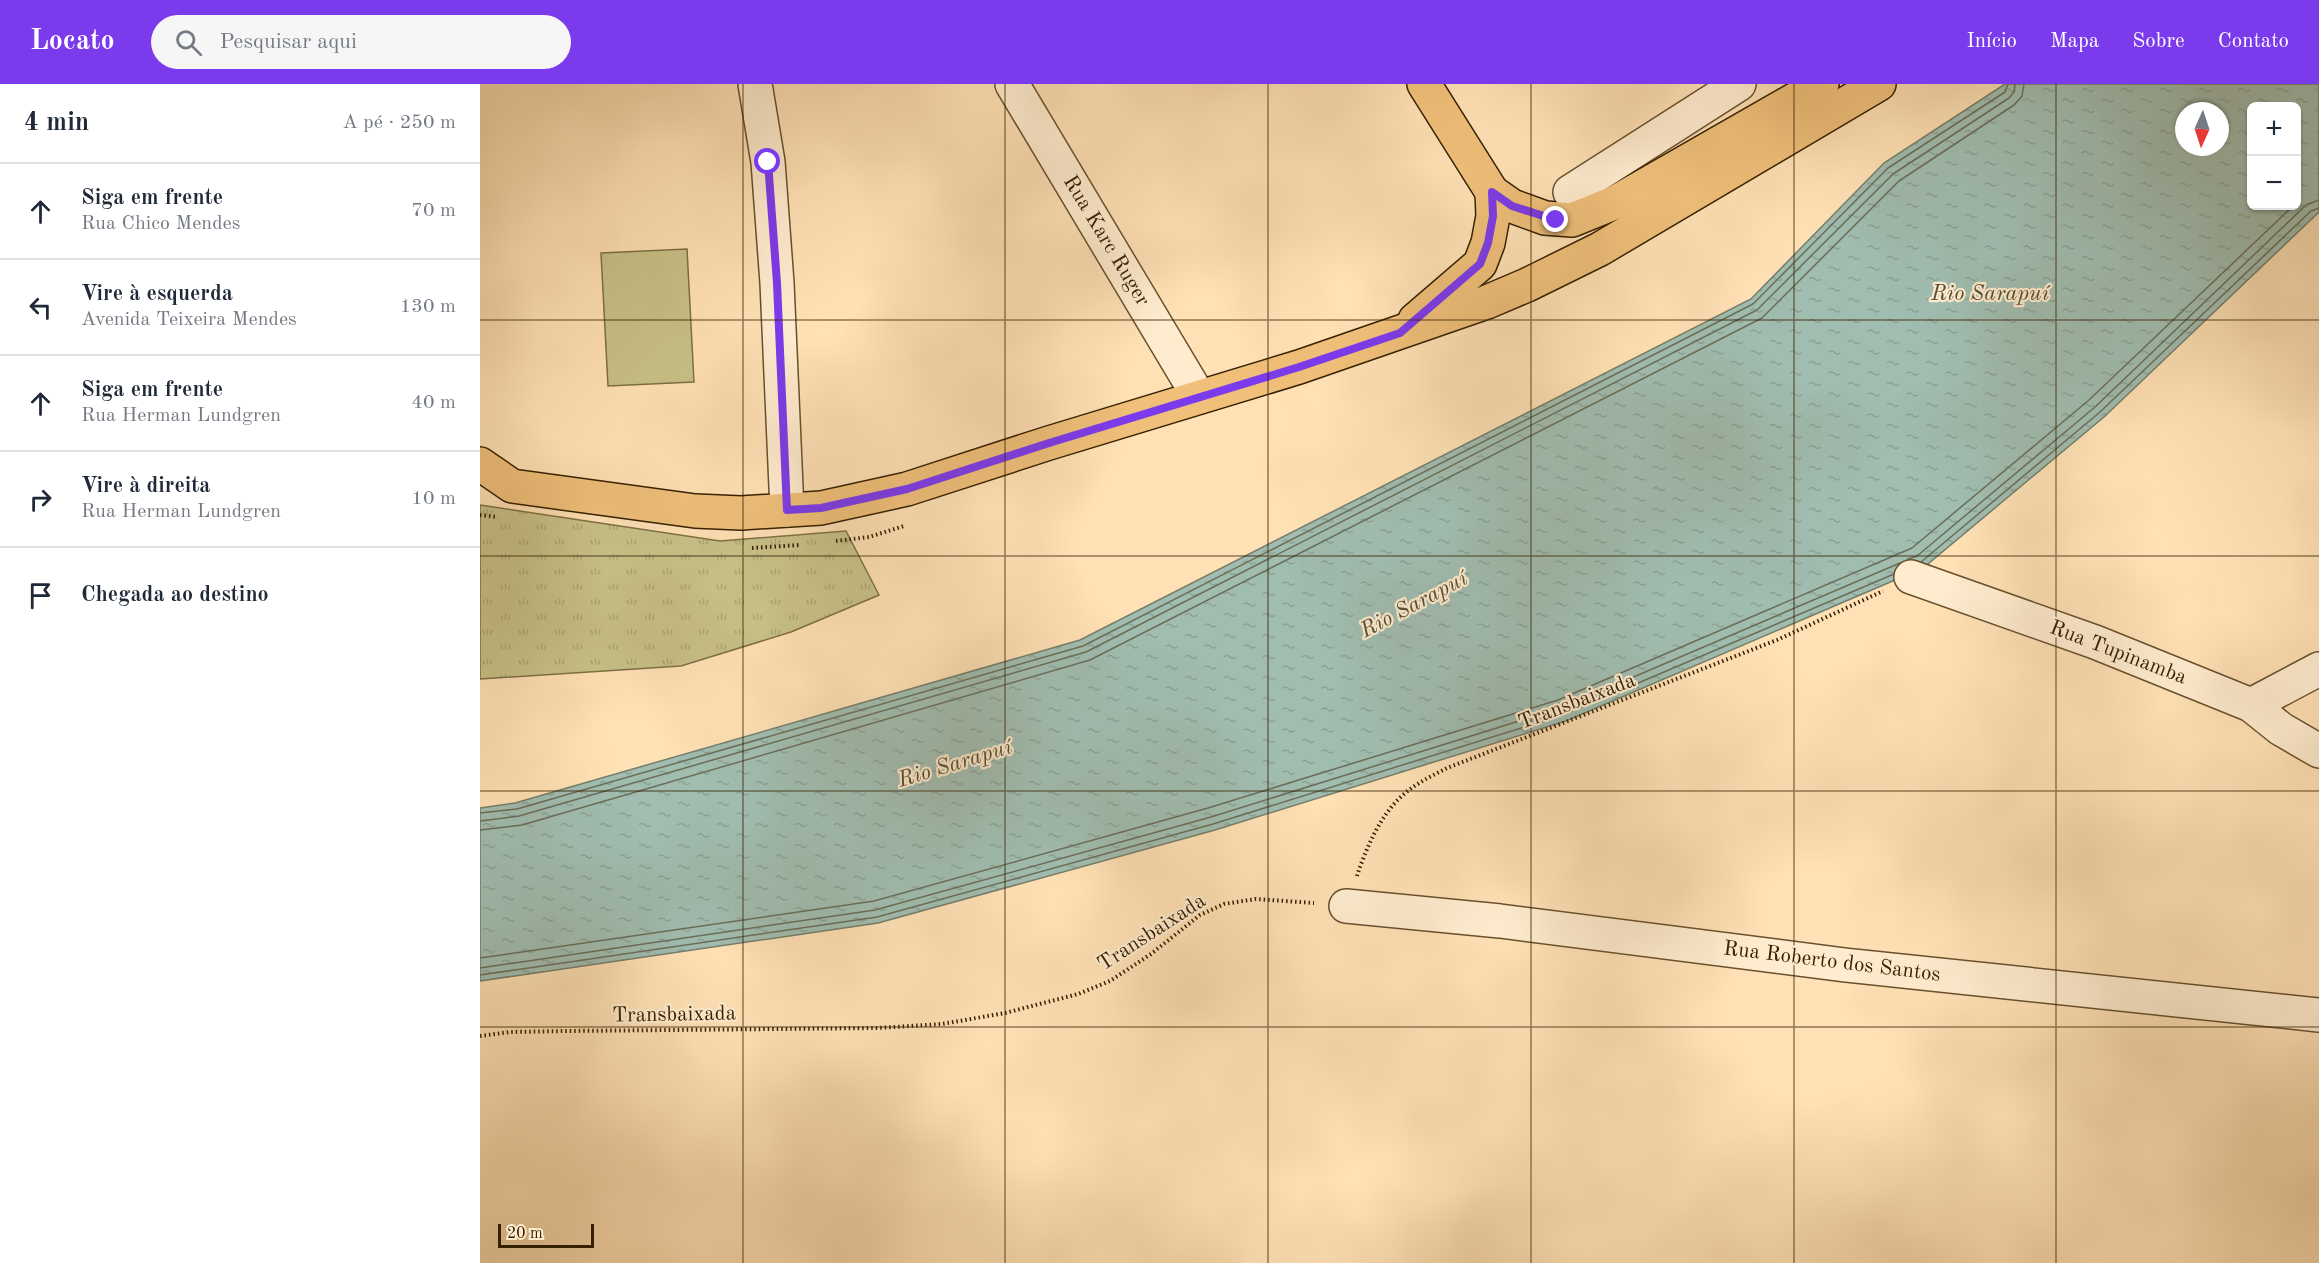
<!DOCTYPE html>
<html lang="pt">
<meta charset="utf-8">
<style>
:root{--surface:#fff;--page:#f6f6f7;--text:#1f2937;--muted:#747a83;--line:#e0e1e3;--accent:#7c3aed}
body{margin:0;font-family:"Old Standard TT",serif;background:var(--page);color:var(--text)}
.controls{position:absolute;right:18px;top:18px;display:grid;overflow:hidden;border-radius:9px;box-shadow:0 2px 4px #0004}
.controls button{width:54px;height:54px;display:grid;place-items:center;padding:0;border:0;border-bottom:2px solid var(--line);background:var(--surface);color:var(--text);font:30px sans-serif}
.compass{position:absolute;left:1695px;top:18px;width:54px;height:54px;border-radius:50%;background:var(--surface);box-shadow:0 2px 4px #0004;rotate:183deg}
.scale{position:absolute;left:18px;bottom:15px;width:96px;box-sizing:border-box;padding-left:6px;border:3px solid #352000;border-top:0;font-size:16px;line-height:21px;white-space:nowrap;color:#352000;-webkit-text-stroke:4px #ffeccf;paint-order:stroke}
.stop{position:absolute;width:18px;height:18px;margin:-14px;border:4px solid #7c3aed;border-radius:50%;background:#fff}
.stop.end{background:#7c3aed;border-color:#fff;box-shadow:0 2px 6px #0008}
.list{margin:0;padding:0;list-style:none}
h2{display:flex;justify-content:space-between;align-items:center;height:78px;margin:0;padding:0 24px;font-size:26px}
h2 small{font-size:20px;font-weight:400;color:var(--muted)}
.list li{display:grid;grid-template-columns:39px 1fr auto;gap:18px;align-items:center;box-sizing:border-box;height:96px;padding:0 24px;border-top:2px solid var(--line)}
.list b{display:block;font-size:22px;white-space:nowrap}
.list p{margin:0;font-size:20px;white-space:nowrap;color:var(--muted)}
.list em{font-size:20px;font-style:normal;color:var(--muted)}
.icon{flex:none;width:33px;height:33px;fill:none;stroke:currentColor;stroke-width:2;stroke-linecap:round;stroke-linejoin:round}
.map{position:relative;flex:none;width:1839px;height:1179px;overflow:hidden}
header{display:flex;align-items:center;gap:36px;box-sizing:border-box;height:84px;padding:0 30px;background:var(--accent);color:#fff}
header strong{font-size:28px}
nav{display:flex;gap:33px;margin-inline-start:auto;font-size:21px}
.search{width:420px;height:54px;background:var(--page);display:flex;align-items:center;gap:15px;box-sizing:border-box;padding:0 21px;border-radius:33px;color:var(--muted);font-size:22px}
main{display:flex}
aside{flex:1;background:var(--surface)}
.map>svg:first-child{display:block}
</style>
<header>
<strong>Locato</strong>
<div class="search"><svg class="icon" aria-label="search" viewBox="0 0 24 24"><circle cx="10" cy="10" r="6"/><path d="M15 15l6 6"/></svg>Pesquisar aqui</div>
<nav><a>Início</a><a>Mapa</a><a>Sobre</a><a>Contato</a></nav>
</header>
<main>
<aside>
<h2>4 min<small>A pé · 250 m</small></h2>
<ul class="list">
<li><svg class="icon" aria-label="ahead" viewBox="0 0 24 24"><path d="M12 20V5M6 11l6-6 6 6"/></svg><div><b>Siga em frente</b><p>Rua Chico Mendes</p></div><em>70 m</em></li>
<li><svg class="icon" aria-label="left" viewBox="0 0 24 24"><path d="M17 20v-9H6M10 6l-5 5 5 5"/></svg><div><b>Vire à esquerda</b><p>Avenida Teixeira Mendes</p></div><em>130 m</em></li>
<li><svg class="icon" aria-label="ahead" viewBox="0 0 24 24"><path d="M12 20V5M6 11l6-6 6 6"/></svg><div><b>Siga em frente</b><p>Rua Herman Lundgren</p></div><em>40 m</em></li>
<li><svg class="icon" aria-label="right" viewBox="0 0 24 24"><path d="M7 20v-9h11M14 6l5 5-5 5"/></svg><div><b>Vire à direita</b><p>Rua Herman Lundgren</p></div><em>10 m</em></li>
<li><svg class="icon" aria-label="arrive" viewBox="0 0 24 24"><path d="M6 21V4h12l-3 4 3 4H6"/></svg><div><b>Chegada ao destino</b></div></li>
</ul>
</aside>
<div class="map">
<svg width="1839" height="1179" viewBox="0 0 1839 1179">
<defs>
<pattern id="park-tufts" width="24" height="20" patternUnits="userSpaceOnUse" patternTransform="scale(1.5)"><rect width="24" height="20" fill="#c8c188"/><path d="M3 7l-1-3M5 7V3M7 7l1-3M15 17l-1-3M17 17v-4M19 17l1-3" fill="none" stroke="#aca674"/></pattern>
<pattern id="water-ripples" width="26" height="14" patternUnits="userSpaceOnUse" patternTransform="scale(1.5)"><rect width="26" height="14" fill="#a0bdb0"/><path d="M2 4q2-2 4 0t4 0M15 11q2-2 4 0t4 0" fill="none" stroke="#8aa296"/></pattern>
</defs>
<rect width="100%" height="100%" fill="#ffe1b5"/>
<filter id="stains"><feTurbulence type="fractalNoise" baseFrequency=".00333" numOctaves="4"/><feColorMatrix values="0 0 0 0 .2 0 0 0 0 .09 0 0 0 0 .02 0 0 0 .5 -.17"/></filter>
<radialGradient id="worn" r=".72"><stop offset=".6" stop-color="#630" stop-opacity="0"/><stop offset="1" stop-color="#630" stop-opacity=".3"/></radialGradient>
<polygon fill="url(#park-tufts)" stroke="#7e7044" stroke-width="1.5" points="0,421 240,457 366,447 399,511 311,548 201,582 0,595"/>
<polygon fill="#c8c188" stroke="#7e7044" stroke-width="1.5" points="207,165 214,298 128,302 121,169"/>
<path fill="url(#water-ripples)" stroke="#757e6a" stroke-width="1.5" fill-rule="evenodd" d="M1525,0H1839V128L1624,333L1443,484L1086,637L735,746L398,839L0,897V724L35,719L600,556L1271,215L1404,79ZM1772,22H1816V122H1772ZM1704,27H1740V63H1704Z"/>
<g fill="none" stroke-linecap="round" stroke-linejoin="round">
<g stroke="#6a6e58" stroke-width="1.5">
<polyline points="1428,475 1437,472 1615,323 1826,121 1839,116"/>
<polyline points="1441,478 1620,328 1831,127 1839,124"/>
<polyline points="0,729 37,725 603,562 1273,220 1408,84 1525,8 1528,0"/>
<polyline points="0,737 39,732 606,568 1277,226 1413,90 1529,14 1534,8 1535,0"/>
<polyline points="0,746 42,741 610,576 1282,234 1419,97 1534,21 1542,12 1544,0"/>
<polyline points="0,874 394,817 728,724 1078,616 1432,464 1609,316 1813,122"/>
<polyline points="0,884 395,826 731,733 1081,624 1420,479"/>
<polyline points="0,891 397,833 733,740 1083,631 1414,490"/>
</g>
<g stroke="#68502d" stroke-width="36">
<g id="minor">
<polyline points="275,0 288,78 297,199 307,426"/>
<polyline points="532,0 719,313"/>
<polyline points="1090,108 1259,0"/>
<polyline points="1431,493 1615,558 1771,621 1801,645 1839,667"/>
<polyline points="1771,621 1839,585"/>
<polyline points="866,822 1020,837 1365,881 1839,931"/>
</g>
</g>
<g stroke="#352000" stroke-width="36">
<g id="major">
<polyline points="944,0 1012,108 1032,122 1065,134 1092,136 1134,119 1342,0"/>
<polyline points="935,236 1000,180 1008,159 1013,132 1012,108"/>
<polyline points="0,380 32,402 215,427 261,429 341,424 427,405 569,359 819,283 1007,218 1047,201 1120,165 1399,0"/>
</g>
</g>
<g stroke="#352000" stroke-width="4" stroke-dasharray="1.5 3" stroke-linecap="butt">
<polyline points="0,431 18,433"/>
<polyline points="356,457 389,453 424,442"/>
<polyline points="272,464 319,461"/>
<path d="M877,792C886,764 901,730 923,711C936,699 952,692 967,684L1297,556L1403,507"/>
<polyline points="0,952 30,948 87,947 398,944 462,940 525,929 598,910 630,897 671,870 720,831 744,820 776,815 834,819"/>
</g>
<use href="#minor" stroke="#ffeccf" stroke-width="33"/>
<use href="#major" stroke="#f0c07a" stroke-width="33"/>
</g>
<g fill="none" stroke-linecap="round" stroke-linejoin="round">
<polyline stroke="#7c3aed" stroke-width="8" points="288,78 297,199 307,426 341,424 427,405 569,359 819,283 920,249 1000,180 1008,159 1013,132 1012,108 1032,122 1076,136"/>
</g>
<path fill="none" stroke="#352000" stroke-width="1.5" stroke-opacity="0.55" d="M263,0V1179M525,0V1179M788,0V1179M1051,0V1179M1314,0V1179M1576,0V1179M0,236H1839M0,472H1839M0,707H1839M0,943H1839"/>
<g text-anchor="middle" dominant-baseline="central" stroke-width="4.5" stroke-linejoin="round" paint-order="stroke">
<g font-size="21" fill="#352000" stroke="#ffeccf">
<text transform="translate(626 157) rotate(59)">Rua Karc Ruger</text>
<text transform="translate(1638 569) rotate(21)">Rua Tupinamba</text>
<text transform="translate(1097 618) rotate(-21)">Transbaixada</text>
<text transform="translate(672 849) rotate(-33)">Transbaixada</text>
<text transform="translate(1352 878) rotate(7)">Rua Roberto dos Santos</text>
<text transform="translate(194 931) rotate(-1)">Transbaixada</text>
</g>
<g font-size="22" font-style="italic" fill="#554f35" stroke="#ffeccf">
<text x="1510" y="210">Rio Sarapuí</text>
<text transform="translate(934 521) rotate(-28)">Rio Sarapuí</text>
<text transform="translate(475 680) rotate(-17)">Rio Sarapuí</text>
</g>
</g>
<rect width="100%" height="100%" filter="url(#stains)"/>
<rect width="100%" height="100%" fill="url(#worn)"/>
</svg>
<div class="controls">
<button>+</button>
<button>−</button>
</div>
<svg class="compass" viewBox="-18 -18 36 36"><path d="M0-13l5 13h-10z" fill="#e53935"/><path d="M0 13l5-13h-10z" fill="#747a83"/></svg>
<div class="scale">20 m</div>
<div class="stop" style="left:288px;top:78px"></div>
<div class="stop end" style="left:1076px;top:136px"></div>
</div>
</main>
